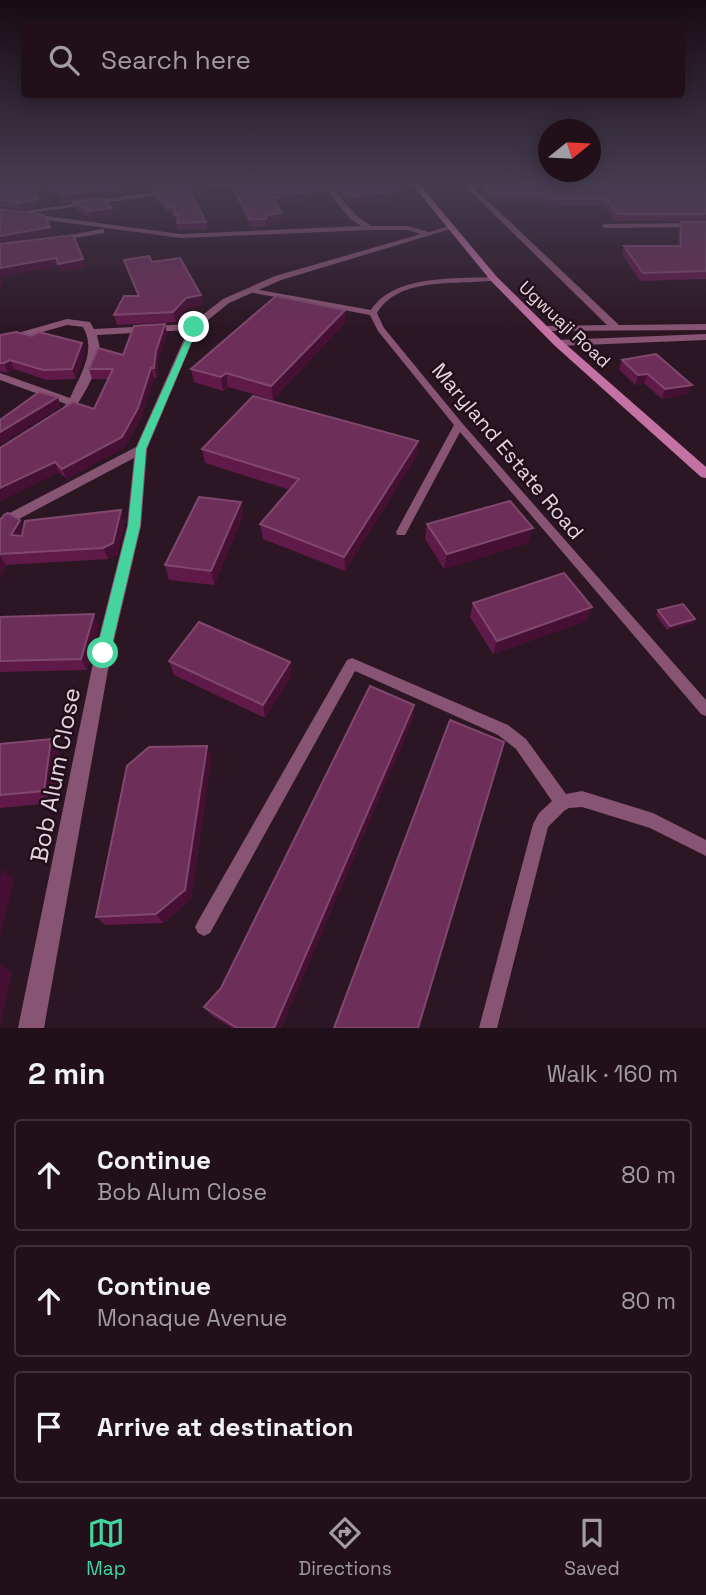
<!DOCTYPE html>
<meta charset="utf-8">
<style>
:root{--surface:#21101a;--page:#291923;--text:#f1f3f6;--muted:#a29da2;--line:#3e3039;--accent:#46d49e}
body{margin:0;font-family:"Space Grotesk",sans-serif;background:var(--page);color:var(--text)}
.compass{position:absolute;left:538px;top:119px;width:63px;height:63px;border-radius:50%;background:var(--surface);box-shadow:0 4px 18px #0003;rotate:72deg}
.stop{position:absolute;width:21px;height:21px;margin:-16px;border:5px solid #46d49e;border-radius:50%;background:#fff}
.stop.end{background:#46d49e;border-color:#fff;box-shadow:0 2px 7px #0008}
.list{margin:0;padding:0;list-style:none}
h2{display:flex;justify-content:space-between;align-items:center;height:91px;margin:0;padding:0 28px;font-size:30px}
h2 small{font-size:23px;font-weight:400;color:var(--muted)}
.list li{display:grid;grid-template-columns:46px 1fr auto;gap:21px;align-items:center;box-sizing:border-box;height:112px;margin:0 14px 14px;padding:0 14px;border:2px solid var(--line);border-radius:7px}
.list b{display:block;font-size:26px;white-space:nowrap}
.list p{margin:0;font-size:23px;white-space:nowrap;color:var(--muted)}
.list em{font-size:23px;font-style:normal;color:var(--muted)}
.icon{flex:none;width:38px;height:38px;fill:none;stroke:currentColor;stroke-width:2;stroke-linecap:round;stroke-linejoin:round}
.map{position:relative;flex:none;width:706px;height:1028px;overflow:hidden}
.search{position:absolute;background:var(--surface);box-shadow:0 4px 18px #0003;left:21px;right:21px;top:21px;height:77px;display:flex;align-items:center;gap:18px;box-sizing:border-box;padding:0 24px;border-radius:7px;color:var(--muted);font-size:26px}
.sheet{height:469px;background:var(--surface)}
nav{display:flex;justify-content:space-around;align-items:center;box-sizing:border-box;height:98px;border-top:2px solid var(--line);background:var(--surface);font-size:19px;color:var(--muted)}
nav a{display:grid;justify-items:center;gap:4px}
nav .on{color:var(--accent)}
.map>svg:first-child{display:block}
</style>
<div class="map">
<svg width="706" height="1028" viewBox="0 0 706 1028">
<rect width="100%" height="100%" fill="#2c1623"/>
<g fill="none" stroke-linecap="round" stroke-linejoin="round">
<g fill="#885473" fill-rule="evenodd">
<path d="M494,277L496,278V280C458,286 400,275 377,313L384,328L462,423L706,700V716L701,714L460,432L405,535H397L396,532L454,425L378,331L370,315L249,292L246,290L249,288L371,310C394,274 456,279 494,277Z"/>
<polygon points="352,658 508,725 526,739 566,794 582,791 653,813 706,840 706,856 650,828 582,807 569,808 564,811 548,827 497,1028 479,1028 533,824 539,813 552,801 516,749 498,735 355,671 210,933 204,936 198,933 195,927 198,921 347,660"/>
</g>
<g fill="#885473" fill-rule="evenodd">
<path d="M322,184H329L356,215L371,226H407L429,232L450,226L454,228L281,280L229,303L198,328L147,449L141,526L111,653L44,1028H18L95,653L127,526L134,458L0,529V518L136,447L188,330L97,335C98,340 100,346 100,352C100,367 76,414 62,420L56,416L66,404L0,380V373L70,398C80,375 97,351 83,327L67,325L0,344V338L67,319L90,322L94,329L191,324L223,299L275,276L421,234L407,230H369L181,238L0,214V210L181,234L361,226L350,219Z"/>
<polygon points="463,184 470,184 619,325 706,324 706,330 540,331 539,329 544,326 607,325"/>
<polygon points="192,187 194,190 29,213 25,211"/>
<polygon points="706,223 706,227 605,228 601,226 605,224"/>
<polygon points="101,229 104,229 104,233 55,241 51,239"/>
<polygon points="706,334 706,340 558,346 553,343 558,340"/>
</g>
<polygon fill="#c472a4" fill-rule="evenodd" points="412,184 419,184 497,277 562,341 706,467 706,478 701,477 554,345 491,281"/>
</g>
<g fill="#5f1a4a">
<polygon points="0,184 37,199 39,206 23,210 0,207 0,209"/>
<polygon points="37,184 324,184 329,197 281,202 281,205 277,205 282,213 283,221 268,223 266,227 251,227 231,188 196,189 192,184 96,195 97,198 65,203"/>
<polygon points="332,184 395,184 401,190 401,198 350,205"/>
<polygon points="481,184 706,184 706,221 616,221 604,206 544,205 543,201 493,202 486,196"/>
<polygon points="154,191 206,222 207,229 178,230 177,222 176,222 175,213 168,212 155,198"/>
<polygon points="73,202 114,215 91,219 76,209"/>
<polygon points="681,222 706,222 706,279 640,281 622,254 624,246 678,246 678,230"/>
<polygon points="124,260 152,262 203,305 188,308 176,322 117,325 114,315 138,296 127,270"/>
<polygon points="345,310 345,323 273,400 228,387 223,391 194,382 191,369"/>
<polygon points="165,324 167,334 158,361 157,378 154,378 141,418 125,447 67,479 59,472 0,501 0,448 94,409 108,379 92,379 89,369 123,355"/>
<polygon points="0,335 32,336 82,343 85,353 76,379 47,380 14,369 8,373 0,371"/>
<polygon points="622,360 688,394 662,399 644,383 635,385 619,369"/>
<polygon points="418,441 417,455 345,571 263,539 260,524 290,490 205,463 202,449"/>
<polygon points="241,502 243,516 214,585 169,580 165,565"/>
<polygon points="121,510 125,521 117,555 108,559 6,565 0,578 0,521 24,527"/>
<polygon points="427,524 528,543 444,569 425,539"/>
<polygon points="473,603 592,607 586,621 493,654 470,617"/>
<polygon points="658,610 692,624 667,630 656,615"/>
<polygon points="0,617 99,625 87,670 0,672"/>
<polygon points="169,661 292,675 265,718 174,675"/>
<polygon points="414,705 412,721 281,1028 232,1028 211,1015 204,1007 221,988"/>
<polygon points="0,744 60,752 53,803 0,808"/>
<polygon points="207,746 211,759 191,899 163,923 105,925 96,917"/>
</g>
<g fill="#451034">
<polygon points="124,184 192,184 96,195 97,198 65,203 63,195 92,187"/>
<polygon points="329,190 329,197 281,202 281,205 272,206 272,198 280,195"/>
<polygon points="401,190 401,198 350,205 350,197"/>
<polygon points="37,199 39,206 23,210 20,203"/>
<polygon points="112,208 114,215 91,219 89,211"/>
<polygon points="282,213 283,221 268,223 266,227 266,219 267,215"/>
<polygon points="50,227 52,235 0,244 0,236"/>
<polygon points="56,258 59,266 1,277 3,286 0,287 0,268"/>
<polygon points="83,259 85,268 61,272 58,264"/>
<polygon points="201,295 203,305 188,308 176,322 173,312 186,298"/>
<polygon points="345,310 345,323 273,400 271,386"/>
<polygon points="165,324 167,334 158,361 157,378 154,368 156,351"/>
<polygon points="82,343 85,353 76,379 72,369"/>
<polygon points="10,360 14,369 8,373 4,363"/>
<polygon points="151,368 154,378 141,418 125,447 67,479 62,469"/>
<polygon points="226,373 228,387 223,391 221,377"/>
<polygon points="648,374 644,383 635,385 638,375"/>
<polygon points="692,385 688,394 662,399 665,389"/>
<polygon points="58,397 61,407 0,445 0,432"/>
<polygon points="418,441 417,455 345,571 344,557"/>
<polygon points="55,462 59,472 0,501 0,488"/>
<polygon points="241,502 243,516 214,585 211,571"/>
<polygon points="121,510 125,521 117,555 108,559 103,548"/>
<polygon points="20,520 26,532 17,546 11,535"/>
<polygon points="533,528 528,543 444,569 447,554"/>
<polygon points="0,555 6,565 0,578"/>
<polygon points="592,607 586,621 493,654 497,641"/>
<polygon points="94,614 99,625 87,670 81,659"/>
<polygon points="695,619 692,624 667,630 670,626"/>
<polygon points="290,662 292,675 265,718 263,705"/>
<polygon points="414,705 412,721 281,1028 274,1028"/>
<polygon points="51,739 60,752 53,803 44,791"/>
<polygon points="207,746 211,759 191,899 163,923 156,914"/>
<polygon points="2,869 14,879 0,938 0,878"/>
<polygon points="0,965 12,972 0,1028"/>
</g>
<g fill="#6d2e5a" stroke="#80486e" stroke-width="2">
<polygon points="0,184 30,184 37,199 20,203 0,200"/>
<polygon points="46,184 124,184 92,187 95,190 63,195"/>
<polygon points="231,184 324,184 329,190 280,195 281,197 272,198 282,213 267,215 266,219 250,219"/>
<polygon points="339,184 395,184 401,190 350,197"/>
<polygon points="485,184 706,184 706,214 618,214 606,199 546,198 544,194 494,195 487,189"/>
<polygon points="188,187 206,222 177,223 179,215 174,215 175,207 167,205 154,191"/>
<polygon points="102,198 112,208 89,211 73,202"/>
<polygon points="0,209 44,215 50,227 0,236"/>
<polygon points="681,222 706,222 706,271 643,273 624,246 681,246"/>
<polygon points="73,235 83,259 58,264 56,258 0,268 0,244"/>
<polygon points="149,256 152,262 180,258 201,295 186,298 173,312 114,315 124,296 139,296 124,260"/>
<polygon points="276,296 345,310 271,386 226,373 221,377 191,369"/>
<polygon points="165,324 156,351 154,368 151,368 138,408 122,437 62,469 55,462 0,488 0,448 73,402 94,409 113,369 89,369 98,348 123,355 134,326"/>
<polygon points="16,332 32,336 39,332 82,343 72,369 43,370 10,360 4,363 0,363 0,335"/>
<polygon points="656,354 692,385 665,389 648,374 638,375 622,360"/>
<polygon points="39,392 58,397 0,432 0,420"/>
<polygon points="253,396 418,441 344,557 260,524 299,479 202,449"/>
<polygon points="199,497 241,502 211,571 165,565"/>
<polygon points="510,501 533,528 447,554 427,524"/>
<polygon points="121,510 113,543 103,548 0,554 0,521 4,515 8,513 20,520 11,535 22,536 25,521"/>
<polygon points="564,573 592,607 497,641 473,603"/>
<polygon points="683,604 695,619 670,626 658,610"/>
<polygon points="94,614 81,659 0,661 0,617"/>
<polygon points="199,622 290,662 263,705 169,661"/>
<polygon points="370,686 414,705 274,1028 237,1028 204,1007 221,988"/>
<polygon points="450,720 504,742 418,1028 334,1028"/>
<polygon points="51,739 44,791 0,795 0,744"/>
<polygon points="207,746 185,890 156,914 96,917 127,766 149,747"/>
</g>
<linearGradient id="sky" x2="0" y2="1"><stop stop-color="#180c13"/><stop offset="0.56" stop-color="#453c50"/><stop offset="1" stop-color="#453c50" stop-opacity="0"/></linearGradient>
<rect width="706" height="328" fill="url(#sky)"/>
<polygon fill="#46d49e" points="192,325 198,327 146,449 140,526 110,653 103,659 96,653 128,526 136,449"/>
<g text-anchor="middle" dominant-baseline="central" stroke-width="5" stroke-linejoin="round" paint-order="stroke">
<g font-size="18" fill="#e4d4dd" stroke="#220d1a">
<text transform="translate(565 324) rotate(43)">Ugwuaji Road</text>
</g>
<g font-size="21" fill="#e4d4dd" stroke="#220d1a">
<text transform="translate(508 451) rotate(50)">Maryland Estate Road</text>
</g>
<g font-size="24" fill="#e4d4dd" stroke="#220d1a">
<text transform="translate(55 775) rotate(-79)">Bob Alum Close</text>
</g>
</g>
</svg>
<svg class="compass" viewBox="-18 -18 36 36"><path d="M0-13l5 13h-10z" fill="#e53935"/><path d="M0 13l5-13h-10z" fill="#a29da2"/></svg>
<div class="stop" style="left:103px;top:653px"></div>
<div class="stop end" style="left:194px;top:327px"></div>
<div class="search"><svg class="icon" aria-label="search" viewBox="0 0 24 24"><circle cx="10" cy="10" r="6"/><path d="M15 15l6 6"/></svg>Search here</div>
</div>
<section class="sheet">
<h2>2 min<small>Walk · 160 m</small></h2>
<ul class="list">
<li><svg class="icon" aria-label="ahead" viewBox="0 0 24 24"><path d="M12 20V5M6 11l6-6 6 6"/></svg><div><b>Continue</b><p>Bob Alum Close</p></div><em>80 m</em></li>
<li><svg class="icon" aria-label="ahead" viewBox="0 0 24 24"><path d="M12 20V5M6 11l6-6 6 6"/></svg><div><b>Continue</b><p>Monaque Avenue</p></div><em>80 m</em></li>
<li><svg class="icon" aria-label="arrive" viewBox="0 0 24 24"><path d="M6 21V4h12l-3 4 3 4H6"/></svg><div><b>Arrive at destination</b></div></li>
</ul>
</section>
<nav>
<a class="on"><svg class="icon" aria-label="map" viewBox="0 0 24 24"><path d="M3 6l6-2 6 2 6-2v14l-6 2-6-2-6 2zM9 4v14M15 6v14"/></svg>Map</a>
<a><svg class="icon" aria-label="directions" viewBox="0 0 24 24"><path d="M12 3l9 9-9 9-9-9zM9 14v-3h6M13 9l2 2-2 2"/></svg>Directions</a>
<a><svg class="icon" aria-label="saved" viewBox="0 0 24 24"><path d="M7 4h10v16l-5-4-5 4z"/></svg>Saved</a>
</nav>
